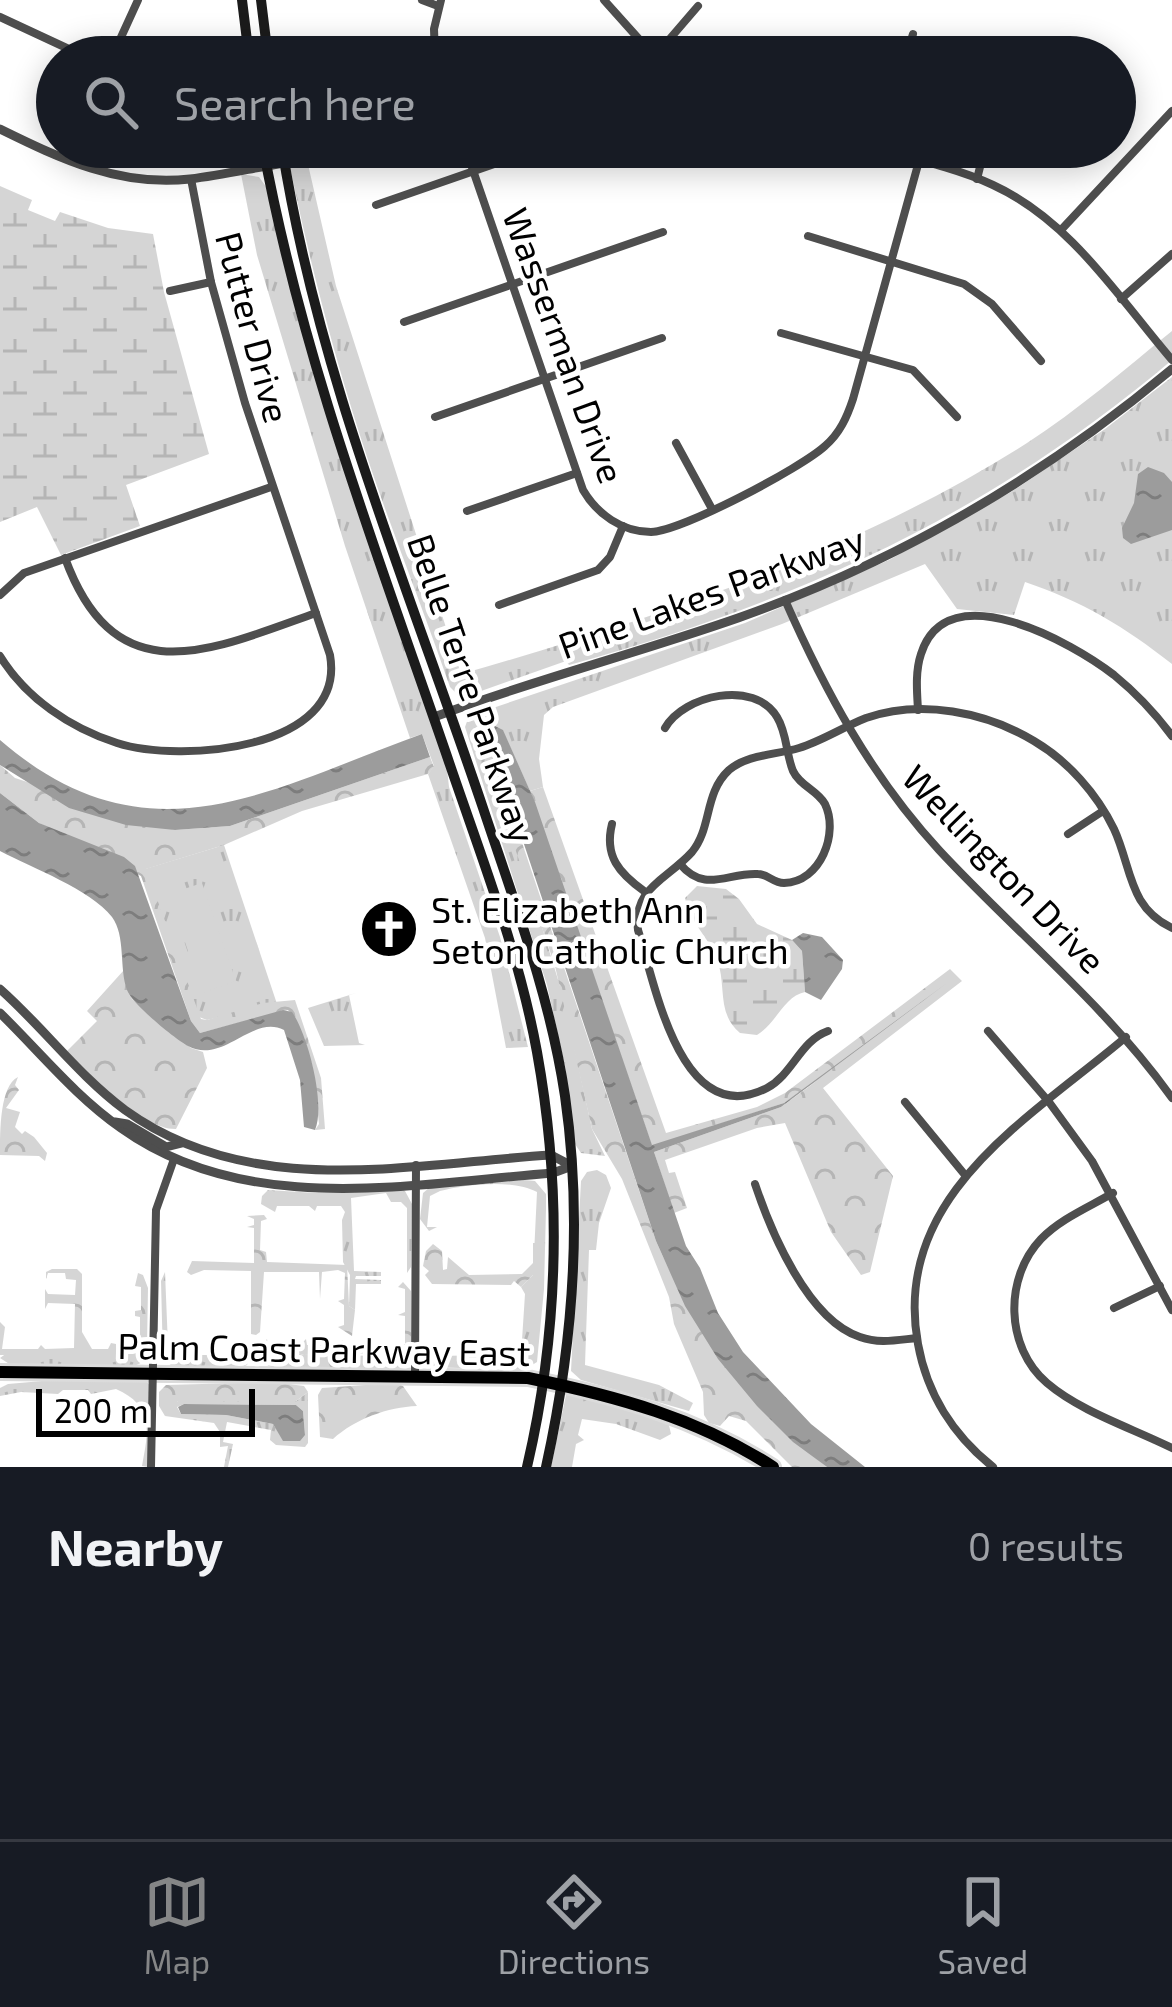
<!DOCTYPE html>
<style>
:root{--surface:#171b24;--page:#20242c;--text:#f1f3f6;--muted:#9ea1a6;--line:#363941;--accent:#858687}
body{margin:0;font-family:"Exo 2",sans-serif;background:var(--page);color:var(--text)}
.scale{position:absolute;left:36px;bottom:30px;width:219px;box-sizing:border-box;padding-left:12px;border:6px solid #000;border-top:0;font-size:33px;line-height:42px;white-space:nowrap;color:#000;-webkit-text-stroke:9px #fff;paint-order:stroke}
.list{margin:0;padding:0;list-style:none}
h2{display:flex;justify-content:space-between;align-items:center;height:156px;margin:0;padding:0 48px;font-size:51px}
h2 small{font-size:39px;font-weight:400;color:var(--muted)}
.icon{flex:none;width:66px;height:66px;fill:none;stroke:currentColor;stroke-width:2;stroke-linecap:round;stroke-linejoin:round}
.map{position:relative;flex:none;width:1172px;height:1467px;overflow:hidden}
.search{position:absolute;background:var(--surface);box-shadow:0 6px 30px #0003;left:36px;right:36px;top:36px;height:132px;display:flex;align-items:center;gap:30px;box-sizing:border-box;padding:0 42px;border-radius:66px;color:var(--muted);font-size:45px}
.sheet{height:372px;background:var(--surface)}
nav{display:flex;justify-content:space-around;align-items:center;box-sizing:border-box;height:168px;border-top:3px solid var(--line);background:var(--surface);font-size:33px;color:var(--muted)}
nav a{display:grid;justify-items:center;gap:6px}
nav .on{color:var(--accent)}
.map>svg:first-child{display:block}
</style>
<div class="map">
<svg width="1172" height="1467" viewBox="0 0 1172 1467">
<defs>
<pattern id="grass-tufts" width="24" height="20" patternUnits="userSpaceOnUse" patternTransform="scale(3)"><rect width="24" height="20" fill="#d5d5d5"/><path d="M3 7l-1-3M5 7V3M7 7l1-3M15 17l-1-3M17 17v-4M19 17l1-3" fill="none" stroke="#b5b5b5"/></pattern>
<pattern id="forest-crowns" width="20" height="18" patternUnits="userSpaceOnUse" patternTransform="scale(3)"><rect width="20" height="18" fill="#d5d5d5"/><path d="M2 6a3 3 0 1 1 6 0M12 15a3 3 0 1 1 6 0" fill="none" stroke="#b5b5b5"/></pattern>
<pattern id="wetland-marsh" width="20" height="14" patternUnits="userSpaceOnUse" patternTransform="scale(3)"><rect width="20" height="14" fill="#d5d5d5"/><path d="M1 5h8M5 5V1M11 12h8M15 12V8" fill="none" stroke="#b5b5b5"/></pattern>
<pattern id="water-ripples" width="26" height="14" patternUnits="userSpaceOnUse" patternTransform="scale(3)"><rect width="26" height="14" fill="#9c9c9c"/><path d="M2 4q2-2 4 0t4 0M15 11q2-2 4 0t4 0" fill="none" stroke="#7d7d7d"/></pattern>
</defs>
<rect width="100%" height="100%" fill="#fff"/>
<g fill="url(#grass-tufts)" fill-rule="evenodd">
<path d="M286,147H304L336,286L461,674C657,618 854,553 1027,443C1078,410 1125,369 1172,331V360C991,513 797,603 569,665L566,661L467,696L458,695L450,687C424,611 394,537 368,460C334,358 307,253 286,147Z"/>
<polygon points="241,174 259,177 267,188 283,260 447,769 449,787 500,937 528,1047 506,1048 485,938 428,774 434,766 422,734 410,738 345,546 257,255"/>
<path d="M1172,377V664C1125,627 1082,601 1025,582L1014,615L957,609L925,564L782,624L553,707L544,715L539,759L543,787L530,791L503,731L485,742L492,748L509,804L505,806L563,996L592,1129L605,1156L581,1153L575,1144L565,1066L547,985L465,727L469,716L745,623L889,560L1011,492L1105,429Z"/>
<polygon points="224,845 277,1004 207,1020 199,1017 145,869"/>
<polygon points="356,993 349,995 359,1043 365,1045 324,1046 308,1008"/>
<polygon points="597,1170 606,1175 611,1188 599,1223 596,1250 589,1250 585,1365 659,1385 693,1403 689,1411 581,1380 571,1371 581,1181 587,1172"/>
<path d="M524,1180L535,1181L546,1194V1209L544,1289L537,1362L524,1370L426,1367L422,1362L429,1356L518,1355L514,1349L518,1346L523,1351L528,1343L522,1340L525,1294L521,1287L533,1275L537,1192C512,1179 467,1184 440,1191L430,1196L427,1227H437L429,1231L420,1219L423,1193L429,1188Z"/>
<polygon points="399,1189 405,1191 412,1204 411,1267 407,1273 407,1208 401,1202 391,1202 386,1193 351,1198 354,1271 381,1272 381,1276 356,1276 355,1279 381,1280 381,1284 356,1284 355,1310 349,1306 350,1275 343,1262 342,1220 345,1212 341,1206 317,1206 315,1211 309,1206 277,1206 275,1212 261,1204 262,1196 268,1190 316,1193"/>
<polygon points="165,1272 168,1346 181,1355 251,1355 247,1365 240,1368 176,1368 163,1360 161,1281"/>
<polygon points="147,1346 145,1361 130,1368 14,1367 0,1358 7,1353 143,1354"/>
<polygon points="260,1347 270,1354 286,1350 304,1355 392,1356 411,1352 404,1367 395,1369 273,1368 262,1363"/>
<path d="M65,1379L146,1381L151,1386L148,1467L142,1466C149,1430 154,1406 116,1389L91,1394L88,1390H63L58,1394L21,1392L0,1396V1388L8,1384Z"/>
<path d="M308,1392V1443L305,1447L276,1445L270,1440L271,1430L227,1422L223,1442L233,1444L228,1467H224L228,1446L220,1447V1432L214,1423L165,1416L178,1401H296ZM184,1404L296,1405L303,1411L305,1435L284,1441L273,1424L226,1415L181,1414L177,1407Z"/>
<polygon points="571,1392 668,1421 671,1434 660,1440 616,1424 582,1419 578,1435 584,1440 576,1444 572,1467 551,1467 566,1395"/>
</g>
<g fill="url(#forest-crowns)">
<polygon points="430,757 434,767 428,774 302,811 224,845 146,869 201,1019 207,1020 263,1003 295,1000 321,1078 325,1129 315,1130 319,1124 312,1064 288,1010 200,1033 191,1021 141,876 39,823 0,793 0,765 15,778 175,830 230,826"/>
<polygon points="543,787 666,1133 757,1107 785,1093 950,969 962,981 823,1088 893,1176 870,1272 861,1275 831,1232 785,1123 757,1128 665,1160 669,1173 675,1172 687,1208 674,1213 654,1152 781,1107 818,1080 784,1103 652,1146 530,791"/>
<path d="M509,804L656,1241C696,1332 747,1407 827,1467H792L746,1421L729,1416L720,1426L709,1423L704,1415L703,1392L674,1324L669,1297L622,1179L592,1129L555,966L503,813Z"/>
<path d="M124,970L132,999L191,1048L203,1052L207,1068L176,1129C143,1130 90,1074 67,1051L97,1021L87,1011Z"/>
<path d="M18,1077L15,1085L19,1090L6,1108L20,1112L15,1127L22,1134L25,1131L34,1137L47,1153L45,1161L39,1156L0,1155C0,1129 0,1086 18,1077Z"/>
<polygon points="264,1215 267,1219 261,1221 260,1250 266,1252 267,1262 347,1265 349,1306 355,1310 352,1336 338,1327 344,1325 344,1305 338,1301 344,1299 345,1273 338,1270 322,1272 320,1299 319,1272 264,1272 260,1332 256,1335 251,1334 251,1271 204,1270 191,1275 187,1272 192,1261 254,1263 254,1228 247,1227 254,1225 254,1219 247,1216"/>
<polygon points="533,1243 537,1243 536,1272 521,1287 514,1281 511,1285 432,1284 425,1275 429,1271 423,1266 426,1251 433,1244 442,1251 443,1270 447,1269 448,1257 469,1275 522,1274 533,1263"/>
<polygon points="52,1269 77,1269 82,1274 82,1332 92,1349 108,1349 111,1343 116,1344 117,1349 134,1349 135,1340 140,1340 140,1317 135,1316 135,1311 141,1310 141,1287 135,1286 138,1273 143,1275 148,1288 147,1346 143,1354 0,1355 0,1322 5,1327 2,1349 38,1349 41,1345 45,1349 74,1348 75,1304 48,1303 45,1309 45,1289 48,1294 75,1295 76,1280 66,1279 65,1273 48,1273 46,1279 46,1272"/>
<polygon points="403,1282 411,1291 411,1352 304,1355 287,1350 285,1354 270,1354 260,1347 267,1339 268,1345 300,1345 306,1339 307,1345 339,1346 342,1340 355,1349 366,1345 368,1352 397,1352 397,1346 405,1344 405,1316 398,1315 405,1312 405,1289 398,1287"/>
<polygon points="273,1382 304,1386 308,1392 296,1401 178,1401 171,1414 165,1416 159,1406 159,1392 166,1385"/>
<path d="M394,1383L403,1386L417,1406C388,1407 355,1419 333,1439L320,1437L318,1395L322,1388Z"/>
</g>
<g fill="url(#wetland-marsh)">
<polygon points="0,186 32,200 28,210 55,221 60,212 108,228 153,234 164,292 209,454 126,485 140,526 61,555 37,507 0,522"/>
<path d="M697,886L726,889L739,899L757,924L792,940L802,951L805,992C784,996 776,1024 757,1035L740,1033C716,1013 727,986 717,959C708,936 690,923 685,898Z"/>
</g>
<polygon fill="#d5d5d5" points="202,883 236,981 202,993 169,894"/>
<g fill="url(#water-ripples)">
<polygon points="1148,467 1164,473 1172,482 1172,530 1131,544 1123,538 1122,528 1134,503 1138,474"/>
<polygon points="489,723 503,730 535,802 652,1145 784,1103 947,983 781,1107 654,1152 686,1246 700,1268 718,1313 743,1352 811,1424 865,1467 827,1467 793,1442 757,1406 718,1359 685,1306 656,1241 492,748 479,741 474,728"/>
<path d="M422,734L430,757L230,826L175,830L126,825L69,808L0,765V740C147,867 267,790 422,734Z"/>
<path d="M0,793L39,823L124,857L135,866L191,1021L200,1033L283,1010L292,1012C308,1035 326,1104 315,1130L304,1127L300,1080L284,1030C252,1014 223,1065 188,1046C175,1039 132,1004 127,990C119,968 126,936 112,917C90,889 32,868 0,851Z"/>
<polygon points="803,933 822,937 843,960 842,969 821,1000 805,992 802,951 792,940"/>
<polygon points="184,1404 296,1405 303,1411 305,1435 300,1441 283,1441 273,1424 226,1415 181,1414 178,1407"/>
</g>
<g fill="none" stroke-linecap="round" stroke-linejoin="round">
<g stroke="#dbdbdb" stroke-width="18">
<path id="primary" d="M0,1372L528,1378C616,1396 697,1418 773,1467"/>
</g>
<g stroke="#4e4e4e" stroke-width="8">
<polyline points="422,0 438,6"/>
<polyline points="604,0 655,57"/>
<polyline points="0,17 86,57"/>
<polyline points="115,49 131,57"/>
<polyline points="655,56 698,6"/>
<polyline points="112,57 138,0"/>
<polyline points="435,57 434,29 441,0"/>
<polyline points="497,57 516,50"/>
<polyline points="906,57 913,34"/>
<path d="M465,147L583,490C597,514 622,532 651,532C682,531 801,468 825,446C840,433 847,417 853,399L919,161"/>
<path d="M868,147C909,158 954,167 993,185C1071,221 1118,297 1172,360"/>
<polyline points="977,179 985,147"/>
<polyline points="376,205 543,147"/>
<polyline points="1061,230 1172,111"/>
<polyline points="808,236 964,284 992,304 1041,361"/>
<polyline points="170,291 211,282"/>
<polyline points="1121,299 1172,254"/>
<polyline points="404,322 663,232"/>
<polyline points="781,333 913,370 957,417"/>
<polyline points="435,417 662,338"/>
<polyline points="676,443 712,509"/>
<polyline points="467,511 577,473"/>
<path d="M65,558C116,697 211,650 316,613"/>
<polyline points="0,595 24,573 271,487"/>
<path d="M785,600C825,691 871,776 939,850C1017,934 1105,1004 1172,1098"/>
<polyline points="499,605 598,570 610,557 623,526"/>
<path d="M0,656C26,698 70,728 117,743C179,763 347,751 330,655L245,403L211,282L191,179"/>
<path d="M918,710C917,692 915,672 921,654C947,572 1073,643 1114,675C1136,693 1155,713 1172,736"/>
<path d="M665,728C684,695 754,679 777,717C787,733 786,754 793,771C800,786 817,790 825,804C839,833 821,882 784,883C773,883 768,874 758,874C728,872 705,894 680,864"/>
<path d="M612,824C604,856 619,873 644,891"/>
<polyline points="1068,834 1103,811"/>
<path d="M828,1031C800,1041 793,1074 767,1088C681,1132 655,984 638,930C633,887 667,880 692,852C712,828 704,793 729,770C748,754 776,755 799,748C822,741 843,727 866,718C921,699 986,712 1034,741C1068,761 1097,794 1114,829C1132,868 1128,907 1172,928"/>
<polyline points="988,1031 1049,1102 1092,1161 1172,1310"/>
<polyline points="905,1102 965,1175"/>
<path d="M755,1184C771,1232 808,1320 860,1337C879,1344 897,1340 917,1338"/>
<path d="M1113,1193C1089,1207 1060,1219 1041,1239C1004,1278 1005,1347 1047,1383C1081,1412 1132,1428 1172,1448"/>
<polyline points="1114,1308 1160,1286"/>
<polyline points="415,1376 416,1165"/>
<polyline points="151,1467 156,1210 174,1159"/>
<path d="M993,1467C954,1436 927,1394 918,1344C891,1196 1029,1119 1126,1037"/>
</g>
<g stroke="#4e4e4e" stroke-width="9">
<path d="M0,129C61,159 120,187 190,179C222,175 253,168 284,163"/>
<path d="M434,717C534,680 638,653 738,618C897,562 1043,477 1172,369"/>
<path d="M0,989C43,1027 78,1075 125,1110C251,1201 407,1164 551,1155L572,1166"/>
<path d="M0,1013C40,1052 75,1096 121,1128C247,1218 409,1184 553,1173L572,1166"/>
<polyline points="115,1122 127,1124 166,1147 182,1143"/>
</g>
<g stroke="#1b1b1b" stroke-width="10">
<polyline points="242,0 249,57"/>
<polyline points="261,0 268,57"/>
<path d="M263,147C302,360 380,561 450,765C482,859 519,953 537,1052C562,1190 559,1330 527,1467"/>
<path d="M282,147C317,374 410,591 483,808C515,904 550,996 565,1096C583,1221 573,1345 546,1467"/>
</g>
<use href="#primary" stroke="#000" stroke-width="12"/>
</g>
<defs>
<g id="church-disc" transform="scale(3)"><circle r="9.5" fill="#000" stroke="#fff"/><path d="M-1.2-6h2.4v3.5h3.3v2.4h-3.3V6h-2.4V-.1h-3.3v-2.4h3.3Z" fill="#fff"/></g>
</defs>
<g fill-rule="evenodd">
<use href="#church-disc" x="389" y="929"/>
</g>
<g text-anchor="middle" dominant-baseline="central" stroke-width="9" stroke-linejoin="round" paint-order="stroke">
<g font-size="36" fill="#000" stroke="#fff">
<text transform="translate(254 327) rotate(75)">Putter Drive</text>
<text transform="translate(565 345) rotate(70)">Wasserman Drive</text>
<text transform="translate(711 591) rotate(-20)">Pine Lakes Parkway</text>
<text transform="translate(473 688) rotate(71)">Belle Terre Parkway</text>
<text transform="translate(1005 868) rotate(46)">Wellington Drive</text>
<text transform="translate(324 1348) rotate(1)">Palm Coast Parkway East</text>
</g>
<g font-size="36" fill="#000" stroke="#fff" text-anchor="start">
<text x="431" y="908">St. Elizabeth Ann<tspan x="431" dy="41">Seton Catholic Church</tspan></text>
</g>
</g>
</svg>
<div class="scale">200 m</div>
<div class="search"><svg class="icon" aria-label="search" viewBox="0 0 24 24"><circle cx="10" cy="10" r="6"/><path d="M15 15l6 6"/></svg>Search here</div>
</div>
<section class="sheet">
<h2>Nearby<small>0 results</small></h2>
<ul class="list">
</ul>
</section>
<nav>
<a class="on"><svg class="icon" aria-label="map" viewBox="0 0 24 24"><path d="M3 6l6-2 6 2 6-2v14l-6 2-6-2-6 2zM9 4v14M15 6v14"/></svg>Map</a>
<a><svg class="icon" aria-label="directions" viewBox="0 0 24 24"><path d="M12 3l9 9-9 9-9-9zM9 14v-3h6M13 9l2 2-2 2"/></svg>Directions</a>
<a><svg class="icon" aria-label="saved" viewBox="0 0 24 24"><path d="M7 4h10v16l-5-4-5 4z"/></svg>Saved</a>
</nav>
